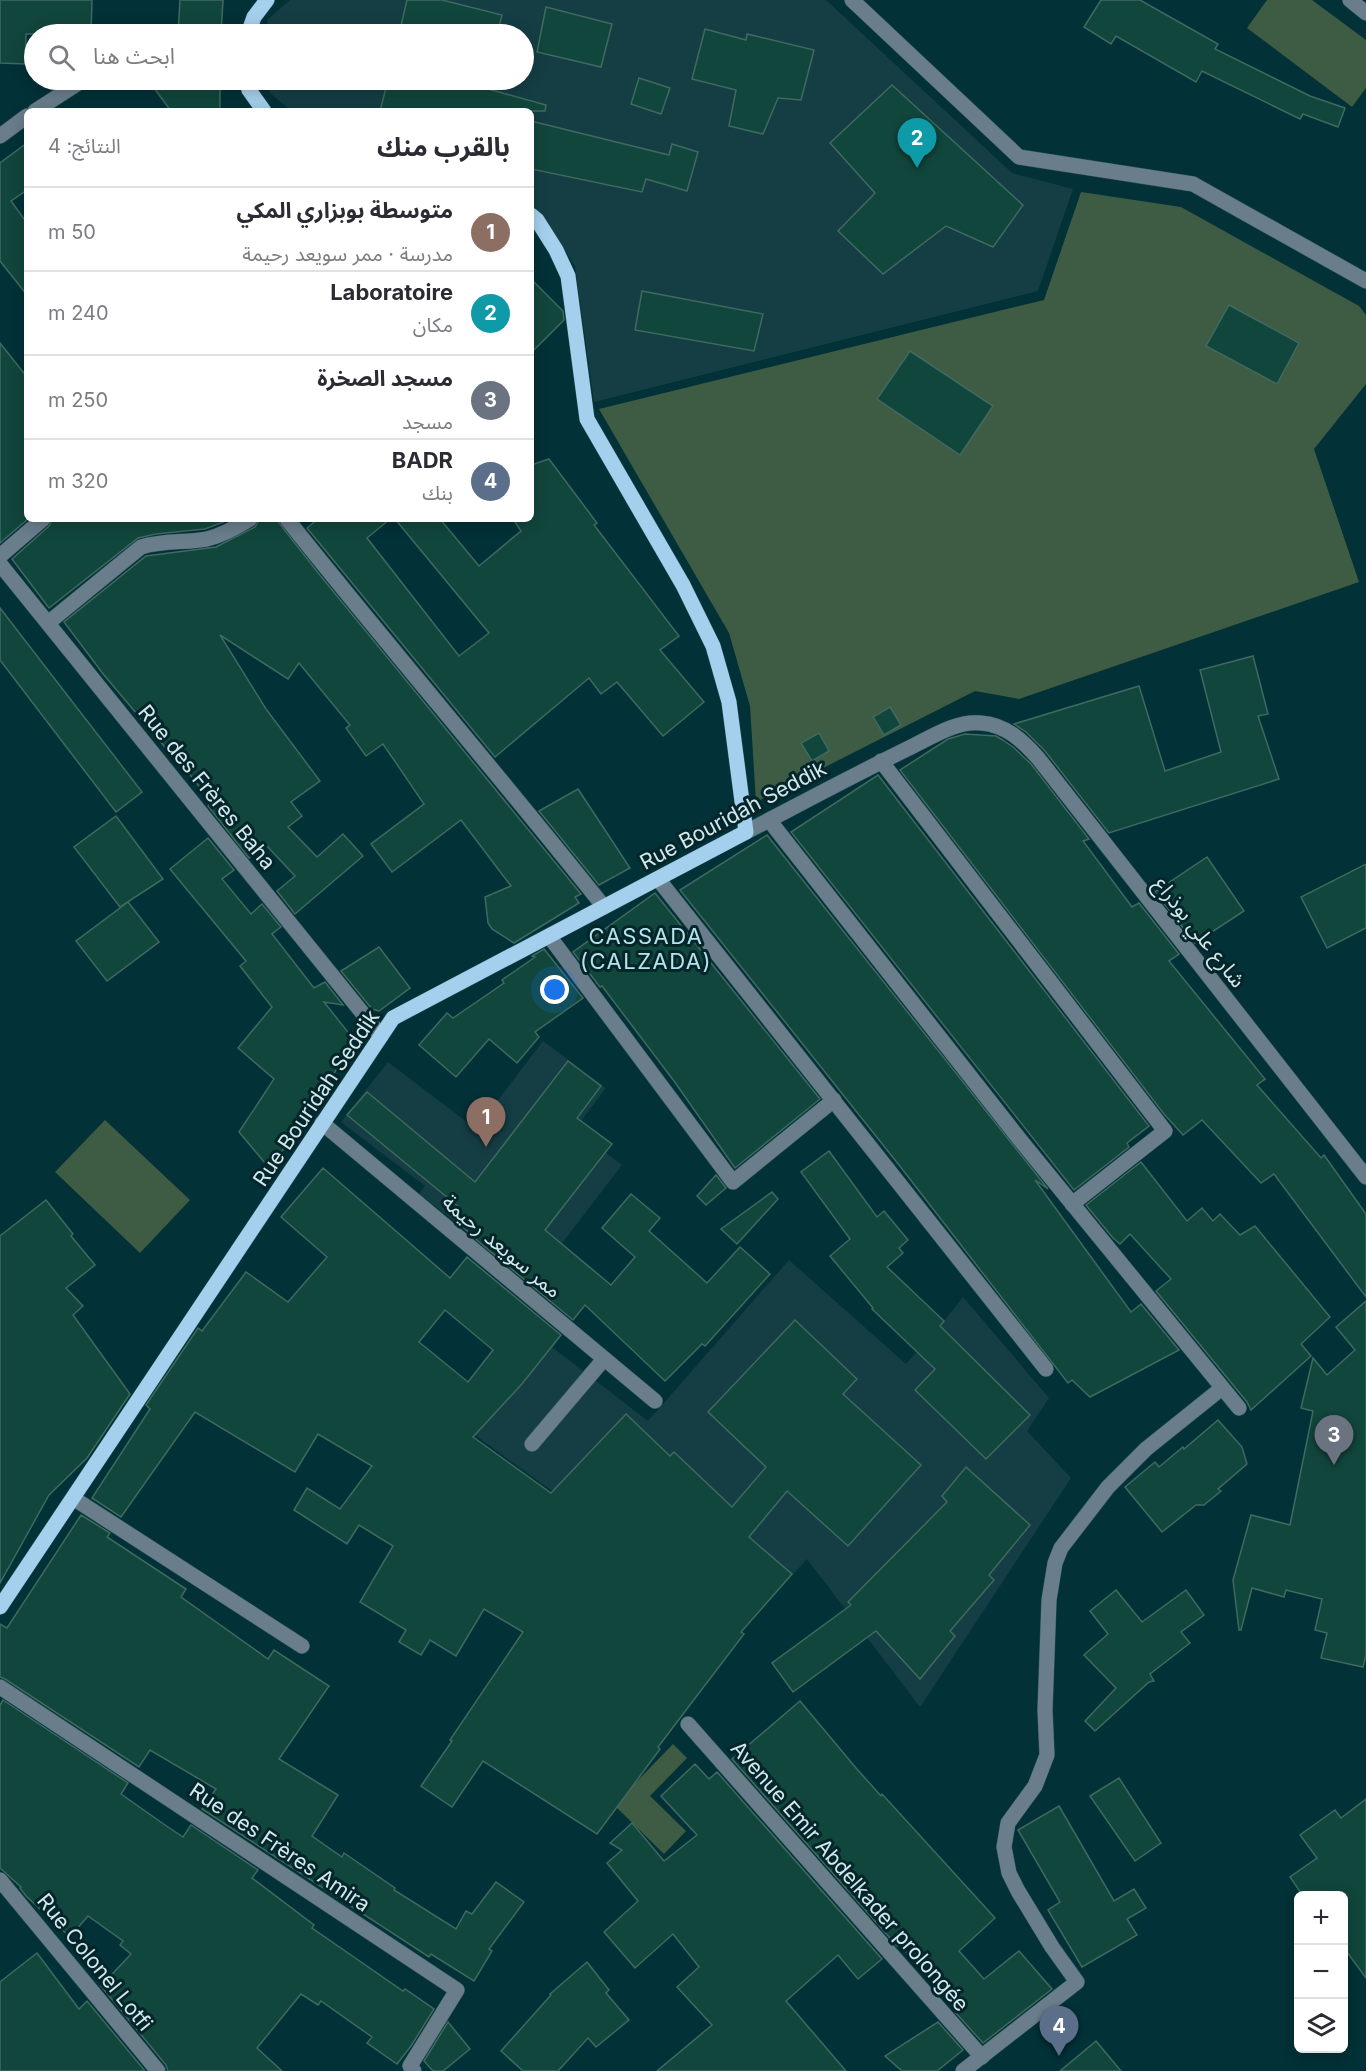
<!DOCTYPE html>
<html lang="ar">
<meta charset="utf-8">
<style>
:root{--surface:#fff;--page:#f2f2f3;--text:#2b2b33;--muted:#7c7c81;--line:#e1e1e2;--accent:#2563eb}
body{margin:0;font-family:Inter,"Noto Sans Arabic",sans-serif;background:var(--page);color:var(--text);direction:rtl}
.controls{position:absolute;right:18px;bottom:18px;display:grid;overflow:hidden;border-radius:9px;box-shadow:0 3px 15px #0003}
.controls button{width:54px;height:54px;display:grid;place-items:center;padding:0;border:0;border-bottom:2px solid var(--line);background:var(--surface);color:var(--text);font:30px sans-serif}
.you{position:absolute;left:555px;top:990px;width:21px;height:21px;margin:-15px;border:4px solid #fff;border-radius:50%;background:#1a73e8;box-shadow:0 0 0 9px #1a73e833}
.badge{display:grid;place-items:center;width:39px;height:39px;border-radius:50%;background:var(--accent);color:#fff;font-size:20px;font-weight:700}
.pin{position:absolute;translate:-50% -50px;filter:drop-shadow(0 2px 3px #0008)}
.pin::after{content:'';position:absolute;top:32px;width:21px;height:18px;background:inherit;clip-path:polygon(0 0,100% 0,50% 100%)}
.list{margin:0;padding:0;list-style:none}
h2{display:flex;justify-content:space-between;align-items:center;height:78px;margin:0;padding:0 24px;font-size:26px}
h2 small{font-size:20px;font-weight:400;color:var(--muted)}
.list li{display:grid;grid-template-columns:39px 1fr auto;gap:18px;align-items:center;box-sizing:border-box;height:84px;padding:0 24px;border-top:2px solid var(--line)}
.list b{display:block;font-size:22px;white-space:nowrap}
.list p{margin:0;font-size:20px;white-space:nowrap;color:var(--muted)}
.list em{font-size:20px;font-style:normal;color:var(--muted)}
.icon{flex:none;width:33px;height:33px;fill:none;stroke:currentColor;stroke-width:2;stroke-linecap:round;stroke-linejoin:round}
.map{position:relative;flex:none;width:1366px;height:2071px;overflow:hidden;direction:ltr}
.search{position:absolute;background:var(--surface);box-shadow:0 3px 15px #0003;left:24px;top:24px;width:510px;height:66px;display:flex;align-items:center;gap:15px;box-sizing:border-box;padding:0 21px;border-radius:33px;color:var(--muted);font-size:22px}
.panel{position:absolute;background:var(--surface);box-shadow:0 3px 15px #0003;left:24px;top:108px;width:510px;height:414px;border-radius:9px;direction:rtl}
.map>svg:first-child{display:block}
</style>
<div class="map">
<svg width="1366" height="2071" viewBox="0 0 1366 2071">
<rect width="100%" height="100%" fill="#023137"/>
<g fill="#143e44">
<polygon points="290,0 826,0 1012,173 1073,189 1038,291 594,402 575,266 544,217 531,208 531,111 291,111 270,93 265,80 524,80 524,34 264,34 268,19"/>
<polygon points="543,1041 606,1088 575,1129 622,1165 533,1281 419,1194 425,1186 341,1122 388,1062 476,1129"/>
<polygon points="789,1260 906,1364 944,1321 963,1297 1049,1398 1027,1431 1071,1478 920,1707 807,1559 743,1630 475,1435 552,1347 648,1421"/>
</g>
<g fill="#3e5c43">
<polygon points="1267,0 1312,0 1366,40 1366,88 1352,107 1247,28"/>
<polygon points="1081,192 1181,207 1359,306 1366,315 1366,384 1314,449 1359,582 1019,699 975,691 756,802 750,706 729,633 599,409 1044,300"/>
<polygon points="105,1120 190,1200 140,1253 55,1172"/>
<polygon points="673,1744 687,1758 650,1796 686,1831 664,1854 614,1805"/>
</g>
<g fill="#11463c" stroke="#406960" stroke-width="1.5" fill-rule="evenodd">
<polygon points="0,0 92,0 91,34 26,34 25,64 0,63"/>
<polygon points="180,0 223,0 221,34 178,34"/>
<polygon points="407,0 442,0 502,15 497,34 399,34"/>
<polygon points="1101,0 1140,0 1218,44 1215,49 1310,96 1345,108 1338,127 1303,114 1300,119 1202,71 1196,82 1116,36 1111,44 1084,27"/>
<polygon points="546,7 612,24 601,67 537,52"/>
<polygon points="705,29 746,40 747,34 814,50 801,100 778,98 763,134 729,126 736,90 692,79"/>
<polygon points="639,78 670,88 661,114 631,104"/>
<polygon points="148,80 220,80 220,111 171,111"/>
<polygon points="388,80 486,80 484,88 546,105 545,111 380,111"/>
<polygon points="892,85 1023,205 993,247 946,226 883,274 838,231 875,193 830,143"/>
<polygon points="531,121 669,155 672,144 698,152 687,191 646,179 642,192 531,169"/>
<polygon points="27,143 27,190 11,201 27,223 27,295 0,261 0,163"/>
<polygon points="531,279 563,311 564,320 531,353"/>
<polygon points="642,291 763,314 754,351 635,330"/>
<polygon points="1229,305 1299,343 1277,384 1206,346"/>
<polygon points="0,343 27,377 28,519 0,543"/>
<polygon points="910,351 993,406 960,455 877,399"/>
<polygon points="549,459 597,523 594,525 679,636 660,650 704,702 663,736 617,682 601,694 589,678 495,757 307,528 318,519 390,519 367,538 459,656 489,633 395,519 440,519 479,566 521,531 513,519 531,519 531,465"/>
<polygon points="53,519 231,519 205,529 156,534 138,538 49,608 12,559 49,526"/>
<polygon points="260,519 276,519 319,574 581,894 575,897 579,903 514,943 492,929 488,923 485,897 511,886 461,820 392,872 371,844 424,804 383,744 366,756 346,728 350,725 299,663 288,679 220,635 266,709 320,781 291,802 302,816 288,827 317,857 343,834 363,856 295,914 277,891 295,876 266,845 249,858 208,806 212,803 177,758 175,759 104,675 64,622 146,556 216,547 255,527"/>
<polygon points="0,608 142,792 116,812 0,660"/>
<polygon points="1253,656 1268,714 1258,716 1279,779 1109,833 1045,751 1026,732 1014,724 1139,686 1165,771 1221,752 1200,670"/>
<polygon points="890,707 901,725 884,735 873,717"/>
<polygon points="819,733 829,751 812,761 801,743"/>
<polygon points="965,734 996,736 1001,739 1013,747 1031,764 1089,839 1083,841 1132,907 1139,903 1179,954 1169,961 1265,1079 1257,1085 1321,1158 1324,1155 1366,1214 1366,1297 1274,1174 1261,1183 1202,1120 1183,1135 1164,1114 900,770 948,739"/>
<polygon points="878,775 1149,1126 1127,1143 1129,1147 1074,1190 791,832"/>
<polygon points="578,789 630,868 599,885 539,811"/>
<polygon points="116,816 163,879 120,907 74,847"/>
<polygon points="767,835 1048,1189 1035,1180 1131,1312 1141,1304 1179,1350 1090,1397 1072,1380 1068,1383 899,1165 680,890"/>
<polygon points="208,838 234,870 222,879 251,914 262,904 281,927 272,934 314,988 325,982 343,1005 324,1002 351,1036 351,1048 270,1169 239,1132 274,1079 238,1048 272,1007 240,966 246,961 170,869"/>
<polygon points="1207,857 1244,911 1195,943 1155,892"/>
<polygon points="1366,864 1366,928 1327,948 1301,897"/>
<polygon points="655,893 820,1099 735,1168 674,1081 602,986 600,987 573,952"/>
<polygon points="128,902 159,942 107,981 76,941"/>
<polygon points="379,947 410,988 379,1011 372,1009 341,971"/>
<polygon points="544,949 583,998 535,1032 539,1037 517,1063 489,1039 456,1077 419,1045 447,1013 453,1018 504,983 502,980 535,957 532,956"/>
<polygon points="568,1061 601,1086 577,1118 612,1144 545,1230 611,1285 635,1257 602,1228 631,1194 660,1218 649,1231 707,1283 740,1247 770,1274 705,1346 702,1344 665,1381 585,1305 573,1320 479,1242 451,1216 459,1207 347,1115 367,1092 475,1182"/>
<polygon points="829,1151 877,1217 884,1211 908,1240 899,1248 903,1253 887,1267 944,1321 940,1326 1030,1415 986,1459 915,1390 935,1369 872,1309 873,1308 830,1256 850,1239 801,1172"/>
<polygon points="1141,1162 1187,1221 1202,1208 1213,1221 1220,1214 1240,1235 1255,1226 1330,1317 1301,1344 1311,1356 1251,1410 1247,1402 1156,1291 1171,1279 1130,1234 1120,1244 1113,1238 1086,1205"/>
<path d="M323,1168L450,1278L467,1257L561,1335L521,1385L473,1437L551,1493L626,1414L670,1456L674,1452L732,1507L766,1467L708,1412L795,1320L857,1379L843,1394L921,1465L848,1546L787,1491L749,1537L792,1574L741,1632L744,1634L658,1747L660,1749L597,1834L483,1761L452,1807L421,1786L452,1741L450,1740L523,1632L484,1609L456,1656L430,1640L421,1655L399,1642L406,1630L360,1602L393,1546L359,1525L347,1544L294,1510L307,1488L340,1509L372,1466L318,1434L295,1472L195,1412L121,1517L92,1498L150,1409L146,1405L198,1328L202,1331L246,1272L288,1302L327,1257L281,1217ZM445,1310L493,1350L468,1382L419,1342Z"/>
<polygon points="716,1175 726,1188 706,1205 697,1196"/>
<polygon points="772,1192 778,1199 737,1244 721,1229"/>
<polygon points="46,1200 73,1234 71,1236 95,1265 66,1288 83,1306 73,1315 130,1394 87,1458 49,1495 0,1583 0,1236"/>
<polygon points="1366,1301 1366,1655 1363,1667 1321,1658 1327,1633 1315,1630 1322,1599 1286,1590 1284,1597 1252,1588 1241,1630 1239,1630 1233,1580 1251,1515 1290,1525 1313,1411 1301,1408 1313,1358 1327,1375 1355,1350 1336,1327"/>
<polygon points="1218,1420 1242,1447 1247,1464 1218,1489 1221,1491 1204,1505 1196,1505 1162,1532 1125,1487 1155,1462 1159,1467 1183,1447 1184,1449"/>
<polygon points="966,1467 1030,1525 989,1575 994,1580 950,1631 955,1636 920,1679 876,1631 793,1692 772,1663 851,1605 848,1602 947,1502 942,1496"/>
<polygon points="81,1515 110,1533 107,1537 186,1589 181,1597 268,1659 274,1650 329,1686 279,1759 338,1795 312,1836 342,1857 344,1853 395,1888 394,1890 456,1929 466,1911 472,1914 496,1882 524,1902 489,1949 492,1951 474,1981 431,1954 429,1957 202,1809 216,1789 150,1750 139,1767 5,1679 0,1677 0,1624 7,1628"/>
<polygon points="1116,1590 1142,1622 1186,1590 1204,1615 1181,1632 1190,1643 1150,1674 1154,1681 1149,1682 1095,1731 1085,1721 1116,1688 1084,1655 1108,1634 1090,1611"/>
<polygon points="3,1700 128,1783 121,1794 165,1825 183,1837 191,1825 258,1870 252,1878 314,1925 312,1928 403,1991 405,1989 434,2009 411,2046 397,2064 367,2043 372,2037 321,2001 318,2005 301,1994 257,2048 282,2071 168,2071 166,2065 101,1986 131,1954 120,1945 123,1941 88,1916 70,1937 26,1896 20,1888 21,1887 0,1868 0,1705"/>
<polygon points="800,1701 856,1768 881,1796 882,1794 995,1918 959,1951 984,1979 1019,1951 1052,1989 983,2043 955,2012 957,2010 899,1944 897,1946 732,1759"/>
<polygon points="695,1764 709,1779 717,1772 882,1959 858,1979 838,1955 786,2001 846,2071 657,2071 712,2025 677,1987 699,1967 673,1934 635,1968 604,1932 638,1901 607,1863 622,1850 610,1843 632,1823 664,1861 697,1835 661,1796"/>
<polygon points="1119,1778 1161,1843 1135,1861 1090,1796"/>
<polygon points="1366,1799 1366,1978 1344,1948 1344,1896 1303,1896 1290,1877 1317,1858 1300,1835 1335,1810 1341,1818"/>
<polygon points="1059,1806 1114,1901 1134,1889 1146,1908 1127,1919 1137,1935 1082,1967 1048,1910 1060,1902 1018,1830"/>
<polygon points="37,1953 79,2009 87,2001 145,2071 0,2071 0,1982"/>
<polygon points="587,1962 609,1990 606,1993 629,2020 596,2047 588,2038 558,2071 523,2071 501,2051 551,1995 550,1994"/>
<polygon points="448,2022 470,2049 443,2071 433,2071 424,2061"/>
<polygon points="938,2022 963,2050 937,2071 902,2071 885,2056"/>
<polygon points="1096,2041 1121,2071 1060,2071"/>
</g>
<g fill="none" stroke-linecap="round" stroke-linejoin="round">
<g stroke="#234e54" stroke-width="16">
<g id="minor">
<polyline points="852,0 1019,157 1193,184 1366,281"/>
<polyline points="1350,0 1366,13"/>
<polyline points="35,111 77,84"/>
<polyline points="0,136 27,116"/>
<path d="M287,519C391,650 500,776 604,907"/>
<polyline points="0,556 43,519"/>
<polyline points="0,564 381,1036"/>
<path d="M48,623L141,547C163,540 185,543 207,539C223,535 237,527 250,519"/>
<polyline points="881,761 1165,1131 1072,1204"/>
<polyline points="769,820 1021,1141 1239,1408"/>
<path d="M746,832C800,804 854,775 909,748C930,738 957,720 981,723C1006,725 1022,740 1038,758L1366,1177"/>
<polyline points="658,879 1046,1369"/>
<polyline points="549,936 733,1182 834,1100"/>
<polyline points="322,1123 655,1401"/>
<polyline points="532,1444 604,1359"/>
<polyline points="73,1498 302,1646"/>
<polyline points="0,1687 457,1990 410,2066 414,2071"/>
<polyline points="688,1724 982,2057"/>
<polyline points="0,1880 158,2071"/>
<polyline points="963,2071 1077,1982 1052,1947 1018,1891 1009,1873 1004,1847 1008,1823 1035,1786 1047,1755 1045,1710 1049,1600 1055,1563 1061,1548 1108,1487 1146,1449 1222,1388"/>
</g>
</g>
<g stroke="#234e54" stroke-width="16">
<g id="major">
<polyline points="248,34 254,17 267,0"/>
<polyline points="246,80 249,90 264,111"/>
<polyline points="0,1607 393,1018 746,832 729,702 713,646 683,585 587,419 568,276 556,250 537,220 531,215"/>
</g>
</g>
<use href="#minor" stroke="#697d8b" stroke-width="15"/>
<use href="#major" stroke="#a5d0ed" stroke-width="15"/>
</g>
<g text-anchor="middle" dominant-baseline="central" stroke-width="6" stroke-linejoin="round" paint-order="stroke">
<g font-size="21" fill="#d2e8ec" stroke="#04262b">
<text transform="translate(207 787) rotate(51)">Rue des Frères Baha</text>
<text transform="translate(733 815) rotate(-28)">Rue Bouridah Seddik</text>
<text transform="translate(1200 932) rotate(52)">شارع علي بوذراع</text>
<text transform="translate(316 1098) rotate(-56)">Rue Bouridah Seddik</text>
<text transform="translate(502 1246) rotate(40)">ممر سويعد رحيمة</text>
<text transform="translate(280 1847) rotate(34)">Rue des Frères Amira</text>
<text transform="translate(850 1876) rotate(49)">Avenue Emir Abdelkader prolongée</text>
<text transform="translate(95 1962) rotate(51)">Rue Colonel Lotfi</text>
</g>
<g font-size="22" letter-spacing="1.5" fill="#b6e4eb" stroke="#04262b">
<text x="646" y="936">CASSADA<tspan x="646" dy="25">(CALZADA)</tspan></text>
</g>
</g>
</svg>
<div class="controls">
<button>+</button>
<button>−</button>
<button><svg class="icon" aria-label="layers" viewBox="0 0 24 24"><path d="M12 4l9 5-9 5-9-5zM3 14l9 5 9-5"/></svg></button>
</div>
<div class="you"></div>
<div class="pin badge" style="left:486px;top:1147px;background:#8d6e63">1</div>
<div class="pin badge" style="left:917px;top:168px;background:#0f9aa8">2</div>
<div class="pin badge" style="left:1334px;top:1465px;background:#6b7280">3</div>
<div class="pin badge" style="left:1059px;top:2056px;background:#5c6f8a">4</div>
<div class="search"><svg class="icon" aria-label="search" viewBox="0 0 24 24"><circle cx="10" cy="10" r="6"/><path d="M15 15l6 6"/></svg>ابحث هنا</div>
<section class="panel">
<h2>بالقرب منك<small>النتائج: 4</small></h2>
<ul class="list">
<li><span class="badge" style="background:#8d6e63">1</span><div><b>متوسطة بوبزاري المكي</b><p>مدرسة · ممر سويعد رحيمة</p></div><em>50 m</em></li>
<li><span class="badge" style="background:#0f9aa8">2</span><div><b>Laboratoire</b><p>مكان</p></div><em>240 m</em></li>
<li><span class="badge" style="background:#6b7280">3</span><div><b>مسجد الصخرة</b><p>مسجد</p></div><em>250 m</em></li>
<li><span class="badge" style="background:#5c6f8a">4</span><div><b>BADR</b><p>بنك</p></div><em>320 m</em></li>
</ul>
</section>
</div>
